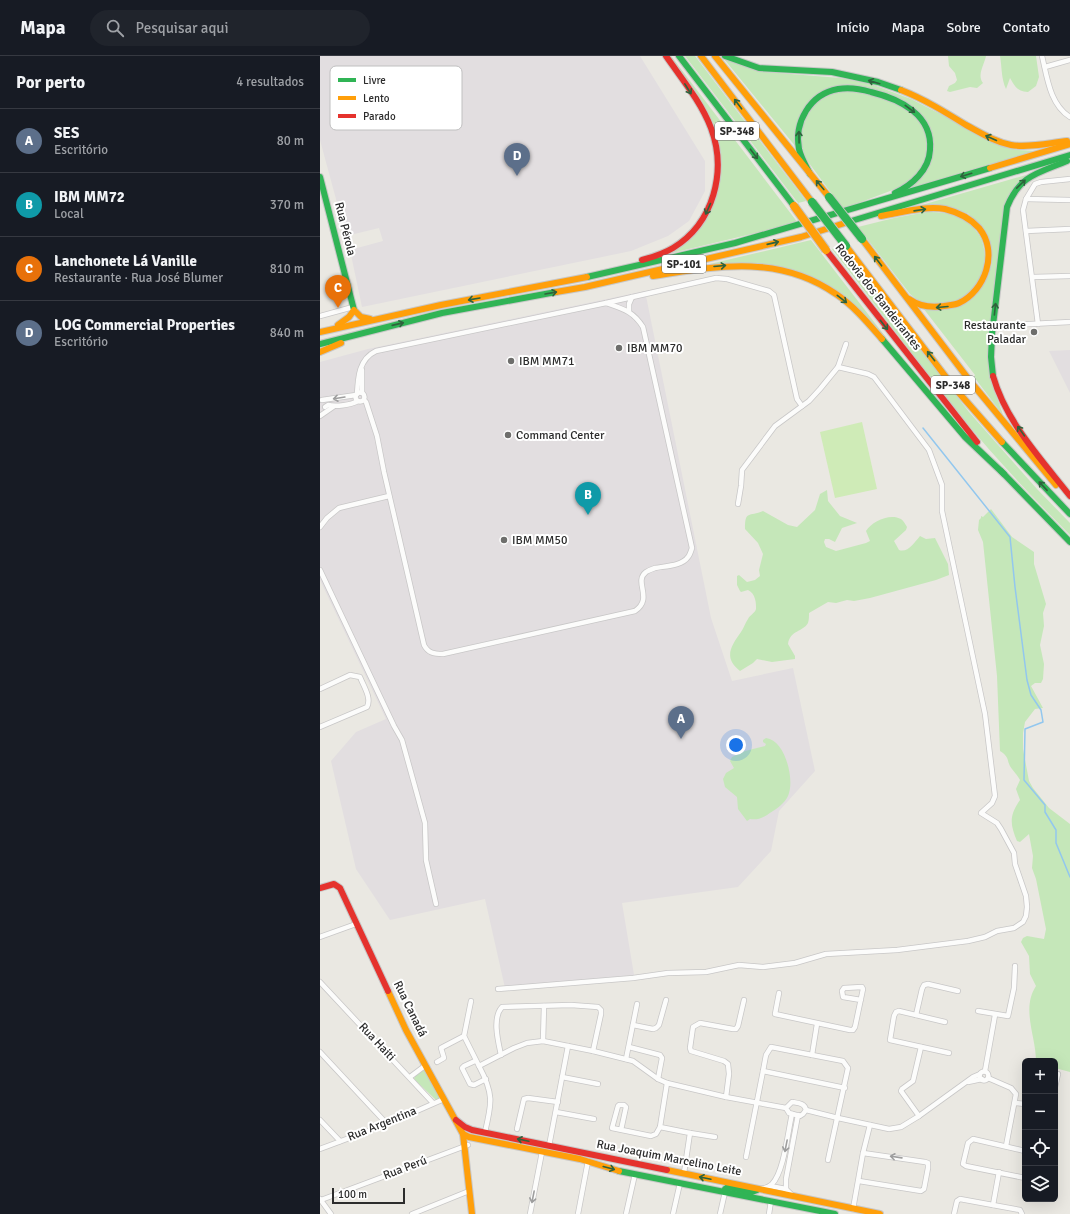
<!DOCTYPE html>
<html lang="pt">
<meta charset="utf-8">
<style>
:root{--surface:#171b24;--page:#20242c;--text:#f1f3f6;--muted:#9ea1a6;--line:#363941;--accent:#db2777}
body{margin:0;font-family:Signika,sans-serif;background:var(--page);color:var(--text)}
.controls{position:absolute;right:12px;bottom:12px;display:grid;overflow:hidden;border-radius:6px;box-shadow:0 4px 16px #0002}
.controls button{width:36px;height:36px;display:grid;place-items:center;padding:0;border:0;border-bottom:1px solid var(--line);background:var(--surface);color:var(--text);font:20px sans-serif}
.scale{position:absolute;left:12px;bottom:10px;width:73px;box-sizing:border-box;padding-left:4px;border:2px solid #2c2c2c;border-top:0;font-size:11px;line-height:14px;white-space:nowrap;color:#2c2c2c;-webkit-text-stroke:3px #fff;paint-order:stroke}
.you{position:absolute;left:416px;top:689px;width:14px;height:14px;margin:-10px;border:3px solid #fff;border-radius:50%;background:#1a73e8;box-shadow:0 0 0 6px #1a73e833}
.badge{display:grid;place-items:center;width:26px;height:26px;border-radius:50%;background:var(--accent);color:#fff;font-size:13px;font-weight:700}
.pin{position:absolute;translate:-50% -33px;filter:drop-shadow(0 1px 2px #0008)}
.pin::after{content:'';position:absolute;top:21px;width:14px;height:12px;background:inherit;clip-path:polygon(0 0,100% 0,50% 100%)}
.list{margin:0;padding:0;list-style:none}
h2{display:flex;justify-content:space-between;align-items:center;height:52px;margin:0;padding:0 16px;font-size:17px}
h2 small{font-size:13px;font-weight:400;color:var(--muted)}
.list li{display:grid;grid-template-columns:26px 1fr auto;gap:12px;align-items:center;box-sizing:border-box;height:64px;padding:0 16px;border-top:1px solid var(--line)}
.list b{display:block;font-size:15px;white-space:nowrap}
.list p{margin:0;font-size:13px;white-space:nowrap;color:var(--muted)}
.list em{font-size:13px;font-style:normal;color:var(--muted)}
.icon{flex:none;width:22px;height:22px;fill:none;stroke:currentColor;stroke-width:2;stroke-linecap:round;stroke-linejoin:round}
.map{position:relative;flex:none;width:750px;height:1158px;overflow:hidden}
header{display:flex;align-items:center;gap:24px;box-sizing:border-box;height:56px;padding:0 20px;background:var(--surface);border-bottom:1px solid var(--line)}
header strong{font-size:19px}
nav{display:flex;gap:22px;margin-inline-start:auto;font-size:14px}
.search{width:280px;height:36px;background:var(--page);display:flex;align-items:center;gap:10px;box-sizing:border-box;padding:0 14px;border-radius:22px;color:var(--muted);font-size:15px}
main{display:flex}
aside{flex:1;background:var(--surface)}
.map>svg:first-child{display:block}
</style>
<header>
<strong>Mapa</strong>
<div class="search"><svg class="icon" aria-label="search" viewBox="0 0 24 24"><circle cx="10" cy="10" r="6"/><path d="M15 15l6 6"/></svg>Pesquisar aqui</div>
<nav><a>Início</a><a>Mapa</a><a>Sobre</a><a>Contato</a></nav>
</header>
<main>
<aside>
<h2>Por perto<small>4 resultados</small></h2>
<ul class="list">
<li><span class="badge" style="background:#5c6f8a">A</span><div><b>SES</b><p>Escritório</p></div><em>80 m</em></li>
<li><span class="badge" style="background:#0f9aa8">B</span><div><b>IBM MM72</b><p>Local</p></div><em>370 m</em></li>
<li><span class="badge" style="background:#e8710a">C</span><div><b>Lanchonete Lá Vanille</b><p>Restaurante · Rua José Blumer</p></div><em>810 m</em></li>
<li><span class="badge" style="background:#5c6f8a">D</span><div><b>LOG Commercial Properties</b><p>Escritório</p></div><em>840 m</em></li>
</ul>
</aside>
<div class="map">
<svg width="750" height="1158" viewBox="0 0 750 1158">
<rect width="100%" height="100%" fill="#eae8e2"/>
<g fill="#e2dee0">
<polygon points="0,0 320,0 385,105 385,135 369,165 348,180 311,195 42,251 30,194 63,185 59,172 26,180 0,84"/>
<polygon points="325,235 391,562 412,625 473,612 495,715 459,755 451,795 418,831 302,847 314,919 185,932 165,843 70,864 36,813 11,705 36,676 66,663 0,524 0,306 48,293"/>
<polygon points="750,294 750,337 729,295"/>
</g>
<g fill="#c5e7b9">
<polygon points="349,0 351,0 478,167 348,198 393,150 399,87"/>
<polygon points="365,0 375,0 486,145 478,147"/>
<path d="M628,0H666C664,9 657,19 663,27L657,32L650,31L630,36L627,35L629,30L635,27L637,24L635,17L629,10Z"/>
<path d="M680,0H716L719,21L716,30L708,36C697,35 695,31 690,22L686,33C681,22 682,11 680,0Z"/>
<polygon points="404,3 446,16 520,22 551,28 591,43 687,92 698,94 716,95 585,135 612,101 597,54 529,30 491,44 476,91"/>
<polygon points="516,36 540,36 573,46 586,52 594,59 605,75 608,96 602,113 583,130 523,153 486,103 481,88 482,69 495,47"/>
<polygon points="706,119 692,135 670,321 683,359 654,321 655,319 603,252 635,251 668,221 672,207 649,158 631,151 588,153"/>
<path d="M607,156C618,156 633,157 643,163C675,183 671,227 638,244C634,246 628,246 623,247C608,250 602,248 590,238L538,171L574,162Z"/>
<polygon points="491,184 571,288 570,289 553,269 487,219 390,208"/>
<path d="M520,191L649,356L717,433L750,467V479C712,441 675,402 641,360C596,306 555,247 512,193Z"/>
<path d="M507,434L508,445L520,460L537,467L522,472L515,486L509,483H505L504,486L506,491L516,495L546,487L550,485L546,475C552,465 570,457 581,463C584,465 585,468 587,471L586,474L574,485L579,494C588,497 594,487 600,480L606,483L615,482L628,508L629,519L616,524L550,542L534,545L527,544L516,547L508,546L489,557C489,560 489,564 488,567C483,576 470,574 468,588L475,600V603L452,606L437,603L433,607L420,615C403,602 411,590 421,576C424,572 425,567 428,563C430,559 435,557 436,553C436,550 436,546 435,543C434,539 432,536 428,534L421,536L420,535L417,529V520L419,519L427,526L435,524L440,520L439,514L443,498L438,487L425,473C425,454 429,461 443,455L468,469L477,471L495,454L500,438Z"/>
<path d="M671,453L692,481L714,496V508L726,548L723,557L724,570L720,589L724,608L723,623L721,627H715L711,630L723,652L715,653L705,666L703,677V693L709,725L713,732L729,752L750,768V1016L735,1012V1005H716C716,980 701,953 716,930L710,918L709,900L701,886L703,882L707,880L724,883L726,873L716,823L712,812L713,800L709,778L700,786L697,785C690,768 689,760 700,744L696,733L700,724C698,720 695,717 692,713C686,706 691,702 680,695L677,620L663,486L658,474L659,464L661,462V460L663,461Z"/>
<path d="M446,682C465,684 474,722 469,737C467,745 459,751 453,755C444,761 440,764 430,763L427,765L418,753L417,741L405,731L403,723L406,717L414,712L410,705L412,701L425,695L445,690L446,688L443,686V684Z"/>
<polygon points="104,1013 106,1014 121,1041 119,1044 116,1044 94,1023 95,1020"/>
</g>
<polygon fill="#cfebb7" points="542,366 557,433 515,442 500,376"/>
<g fill="none" stroke-linecap="round" stroke-linejoin="round">
<polyline stroke="#92c7ee" stroke-width="1.5" points="603,372 690,481 695,531 707,624 711,639 721,654 723,666 705,673 704,724 725,749 725,756 736,774 736,787 750,821"/>
<g stroke="#c8c7c7" stroke-width="6">
<g id="street">
<path d="M722,0C727,21 730,49 750,61"/>
<polyline points="725,11 750,4"/>
<polyline points="750,123 721,126 715,128 706,143 750,144"/>
<polyline points="706,143 703,154 718,268"/>
<polyline points="706,175 750,173"/>
<polyline points="713,221 750,220"/>
<polyline points="286,247 396,222 407,223 449,235 454,239 477,343 482,350"/>
<polyline points="309,255 309,248 312,241"/>
<polyline points="0,260 33,251"/>
<polyline points="692,269 750,266"/>
<polyline points="42,314 42,337"/>
<circle cx="40" cy="341" r="4.5"/>
<path d="M37,338C38,321 39,303 56,295L286,247C303,253 313,255 323,271L372,492C371,495 370,499 368,501C362,510 345,510 335,512C332,513 329,514 326,516C313,526 334,542 315,555L123,598C114,598 108,597 104,589L64,416L57,380L46,346L44,344"/>
<polyline points="2,344 36,339"/>
<path d="M5,351L8,349C16,351 31,349 38,345"/>
<polyline points="0,360 13,351"/>
<polyline points="418,448 421,430 422,414 455,370 489,345 500,333 518,311 526,288"/>
<polyline points="0,471 7,462 19,452 69,440"/>
<polyline points="0,514 74,670 82,684 105,767 106,804 116,848"/>
<path d="M0,633L30,619L40,621C43,629 52,642 47,651L0,671"/>
<polyline points="0,881 36,868"/>
<polyline points="0,926 113,1047"/>
<polyline points="178,933 313,922 348,917 386,916 419,909 443,911 475,907 506,898 577,894 648,885 665,881 677,875 694,872 703,866 706,860 707,851 706,840 695,808 694,797 681,773 677,767 661,757 672,747 675,740 665,658 622,455 622,429 609,394 554,321 548,318 518,311"/>
<polyline points="459,937 455,958 530,974 533,974 535,971 543,933 542,931 524,932 522,935 523,941 541,944"/>
<polyline points="151,945 144,980 159,1010"/>
<polyline points="658,955 688,960 694,932 695,910"/>
<polyline points="596,959 602,933 604,929 608,928 638,935"/>
<polyline points="625,966 579,955 576,956 574,960 570,984 629,997"/>
<polyline points="313,969 333,973 336,972 339,969 346,944"/>
<polyline points="223,985 224,950"/>
<polyline points="309,991 340,999 342,1002 338,1023"/>
<polyline points="0,996 67,1068"/>
<path d="M181,999C178,985 172,962 182,951L251,949L278,951L281,954V958L273,995"/>
<polyline points="492,999 497,968"/>
<polyline points="306,1003 317,948"/>
<polyline points="155,1005 144,1010 142,1012 150,1028 154,1029 166,1023"/>
<polyline points="117,1006 124,1002 121,992 144,980"/>
<polyline points="443,1015 525,1032"/>
<polyline points="665,1015 675,959"/>
<circle cx="664" cy="1020" r="4.5"/>
<polyline points="90,1021 106,1009"/>
<polyline points="242,1021 278,1028"/>
<polyline points="668,1022 691,1032 696,1038 686,1090"/>
<polyline points="648,1026 662,1023"/>
<polyline points="347,1027 340,1071 370,1077 364,1117"/>
<polyline points="735,1031 738,1018"/>
<polyline points="406,1041 409,1018 408,1008 404,1005 371,995 370,992 373,971 380,967 413,973 416,973 418,970 424,944"/>
<path d="M472,1046C478,1047 485,1047 486,1054L483,1058L480,1060L469,1057L466,1052Z"/>
<polyline points="695,1047 705,1048"/>
<polyline points="486,1054 518,1062 569,1073 581,1071 599,1060 653,1021 660,1018"/>
<polyline points="236,1056 274,1063"/>
<polyline points="599,1060 581,1035 582,1033 593,1025 601,991"/>
<polyline points="0,1064 20,1085"/>
<polyline points="197,1073 204,1043 208,1042 238,1046"/>
<polyline points="301,1074 306,1051 304,1049 299,1049 298,1050 292,1072 331,1080 336,1078 340,1071"/>
<path d="M165,1076C172,1047 174,1038 159,1010L194,992L207,987L223,985L273,995L313,1005L338,1023L347,1027L406,1041L466,1052"/>
<polyline points="370,1077 395,1081"/>
<polyline points="229,1090 248,990"/>
<polyline points="0,1093 67,1068 124,1043"/>
<polyline points="705,1095 653,1083 648,1087 643,1108 646,1110 705,1122"/>
<polyline points="426,1101 443,1015 446,999 451,991 523,1005 528,1012 508,1104"/>
<polyline points="539,1125 601,1135 604,1133 608,1112 608,1107 605,1106 543,1097"/>
<polyline points="450,1130 466,1133"/>
<path d="M441,1133C445,1132 449,1131 452,1128C464,1116 468,1075 472,1058"/>
<polyline points="473,1140 466,1133 466,1123 478,1059"/>
<polyline points="0,1143 11,1158"/>
<polyline points="1,1144 148,1089"/>
<polyline points="673,1149 679,1116"/>
<polyline points="533,1153 543,1097 550,1069"/>
<polyline points="92,1158 149,1135"/>
<polyline points="210,1158 222,1096"/>
<polyline points="258,1158 268,1105"/>
<polyline points="306,1158 315,1118"/>
<polyline points="353,1158 360,1127"/>
<polyline points="400,1158 405,1136"/>
<polyline points="449,1158 451,1145"/>
<polyline points="634,1158 637,1145 640,1143 700,1154 702,1158"/>
</g>
</g>
<g stroke="#c8c7c7" stroke-width="8">
<g id="fast">
<polyline points="359,0 474,150"/>
<polyline points="405,0 439,12 512,16 558,26 581,34"/>
<path d="M490,118C486,110 481,102 479,93C474,66 490,38 518,33C529,31 541,33 551,36C580,43 613,59 610,94C609,114 592,129 575,137"/>
<polyline points="0,121 34,254"/>
<polyline points="528,166 750,99"/>
<polyline points="267,221 415,187 670,112"/>
<polyline points="562,283 645,381 684,418"/>
<polyline points="0,288 122,257 236,236"/>
<path d="M673,320L671,301L672,278L687,151C700,119 718,117 747,105"/>
<polyline points="682,386 750,458"/>
<polyline points="681,415 750,486"/>
<polyline points="299,1115 515,1158"/>
<polyline points="405,1136 405,1133 408,1131 432,1136 437,1134"/>
</g>
</g>
<g stroke="#c8c7c7" stroke-width="8">
<g id="slow">
<polyline points="381,0 492,146"/>
<polyline points="395,0 509,141"/>
<path d="M581,34C604,43 625,56 646,69C661,77 675,86 691,89C709,92 729,87 747,85"/>
<polyline points="670,112 750,88"/>
<path d="M561,160C580,157 606,149 625,153C637,156 650,162 659,172C679,196 665,235 639,247C635,249 629,249 624,250C612,252 599,250 589,243"/>
<polyline points="542,183 650,325 736,429"/>
<polyline points="526,190 632,329 682,386"/>
<path d="M333,220C397,210 459,198 516,238C534,250 548,267 562,283"/>
<polyline points="236,236 265,231 481,181 528,166"/>
<polyline points="18,269 29,261 34,254 41,261 50,263"/>
<polyline points="0,276 121,249 267,221"/>
<polyline points="0,296 21,287"/>
<polyline points="68,935 86,974 143,1078 152,1158"/>
<polyline points="143,1078 149,1081 260,1103 299,1115"/>
<polyline points="347,1114 560,1158"/>
</g>
</g>
<g stroke="#c8c7c7" stroke-width="8">
<g id="jam">
<polyline points="506,194 657,386"/>
<path d="M322,204C333,201 343,198 353,192C394,167 407,115 391,72C381,46 362,23 346,0"/>
<path d="M673,320C686,366 721,403 750,440"/>
<polyline points="0,832 14,828 20,832 68,935"/>
<polyline points="136,1064 145,1071 152,1074 347,1114"/>
</g>
</g>
<use href="#street" stroke="#fcfcfb" stroke-width="4.5"/>
<use href="#fast" stroke="#30b455" stroke-width="6"/>
<use href="#slow" stroke="#ff9f0a" stroke-width="6"/>
<use href="#jam" stroke="#e5322d" stroke-width="6"/>
<g stroke="#c6c5c2" stroke-width="10" stroke-linecap="butt">
<g id="fast-bridge">
<polyline points="509,141 542,183"/>
<polyline points="492,146 526,190"/>
</g>
</g>
<g stroke="#c6c5c2" stroke-width="10" stroke-linecap="butt">
<polyline id="slow-bridge" points="474,150 506,194"/>
</g>
<use href="#fast-bridge" stroke="#30b455" stroke-width="8"/>
<use href="#slow-bridge" stroke="#ff9f0a" stroke-width="8"/>
</g>
<defs><path id="oneway-shaft" d="M-6 0H5M1.5-3L5.5 0L1.5 3" fill="none" stroke-width="1.6" stroke-linecap="round" stroke-linejoin="round"/></defs>
<g stroke="#2e623c">
<use href="#oneway-shaft" transform="translate(554 26) rotate(-164)"/>
<use href="#oneway-shaft" transform="translate(368 33) rotate(58)"/>
<use href="#oneway-shaft" transform="translate(418 48) rotate(-127)"/>
<use href="#oneway-shaft" transform="translate(590 53) rotate(37)"/>
<use href="#oneway-shaft" transform="translate(479 81) rotate(-91)"/>
<use href="#oneway-shaft" transform="translate(671 82) rotate(-156)"/>
<use href="#oneway-shaft" transform="translate(434 98) rotate(53)"/>
<use href="#oneway-shaft" transform="translate(646 119) rotate(163)"/>
<use href="#oneway-shaft" transform="translate(701 128) rotate(-44)"/>
<use href="#oneway-shaft" transform="translate(500 129) rotate(-130)"/>
<use href="#oneway-shaft" transform="translate(388 153) rotate(114)"/>
<use href="#oneway-shaft" transform="translate(600 154) rotate(-8)"/>
<use href="#oneway-shaft" transform="translate(453 187) rotate(-13)"/>
<use href="#oneway-shaft" transform="translate(558 205) rotate(-127)"/>
<use href="#oneway-shaft" transform="translate(400 210) rotate(-5)"/>
<use href="#oneway-shaft" transform="translate(231 237) rotate(-10)"/>
<use href="#oneway-shaft" transform="translate(154 243) rotate(170)"/>
<use href="#oneway-shaft" transform="translate(522 243) rotate(38)"/>
<use href="#oneway-shaft" transform="translate(622 251) rotate(175)"/>
<use href="#oneway-shaft" transform="translate(675 253) rotate(-84)"/>
<use href="#oneway-shaft" transform="translate(78 268) rotate(-13)"/>
<use href="#oneway-shaft" transform="translate(564 269) rotate(52)"/>
<use href="#oneway-shaft" transform="translate(611 300) rotate(-128)"/>
<use href="#oneway-shaft" transform="translate(701 375) rotate(-125)"/>
<use href="#oneway-shaft" transform="translate(723 430) rotate(-133)"/>
<use href="#oneway-shaft" transform="translate(203 1084) rotate(-168)"/>
<use href="#oneway-shaft" transform="translate(289 1112) rotate(15)"/>
<use href="#oneway-shaft" transform="translate(385 1122) rotate(-168)"/>
</g>
<g stroke="#9e9e9e">
<use href="#oneway-shaft" transform="translate(19 342) rotate(171)"/>
<use href="#oneway-shaft" transform="translate(466 1090) rotate(101)"/>
<use href="#oneway-shaft" transform="translate(576 1101) rotate(-172)"/>
<use href="#oneway-shaft" transform="translate(213 1141) rotate(101)"/>
</g>
<g fill="#6e6e6c" stroke="#fff" stroke-width="1.5">
<circle cx="714" cy="276" r="4"/>
<circle cx="299" cy="292" r="4"/>
<circle cx="191" cy="305" r="4"/>
<circle cx="188" cy="379" r="4"/>
<circle cx="184" cy="484" r="4"/>
</g>
<g text-anchor="middle" dominant-baseline="central" stroke-width="4" stroke-linejoin="round" paint-order="stroke">
<g fill="#fff" stroke="#6b6b6b" stroke-width="1">
<rect x="395" y="66" width="44" height="18" rx="3"/>
<rect x="342" y="199" width="44" height="18" rx="3"/>
<rect x="611" y="320" width="44" height="18" rx="3"/>
</g>
<g font-size="11" font-weight="bold" fill="#2c2c2c">
<text x="417" y="75">SP-348</text>
<text x="364" y="208">SP-101</text>
<text x="633" y="329">SP-348</text>
</g>
<g font-size="12" fill="#2c2c2c" stroke="#fff">
<text transform="translate(25 173) rotate(76)">Rua Pérola</text>
<text transform="translate(558 241) rotate(52)">Rodovia dos Bandeirantes</text>
<text transform="translate(90 953) rotate(64)">Rua Canadá</text>
<text transform="translate(57 986) rotate(47)">Rua Haiti</text>
<text transform="translate(62 1068) rotate(-22)">Rua Argentina</text>
<text transform="translate(349 1102) rotate(11)">Rua Joaquim Marcelino Leite</text>
<text transform="translate(85 1112) rotate(-21)">Rua Perú</text>
</g>
<g font-size="12" fill="#2c2c2c" stroke="#fff" text-anchor="start">
<text x="706" y="269" text-anchor="end">Restaurante<tspan x="706" dy="14">Paladar</tspan></text>
<text x="307" y="292">IBM MM70</text>
<text x="199" y="305">IBM MM71</text>
<text x="196" y="379">Command Center</text>
<text x="192" y="484">IBM MM50</text>
</g>
</g>
<rect x="10" y="10" width="132" height="64" rx="6" fill="#fff" stroke="#c0c0c0" stroke-width="1"/>
<rect x="18" y="22" width="18" height="4" fill="#30b455"/>
<rect x="18" y="40" width="18" height="4" fill="#ff9f0a"/>
<rect x="18" y="58" width="18" height="4" fill="#e5322d"/>
<g font-size="11" fill="#2c2c2c">
<text x="43" y="28">Livre</text>
<text x="43" y="46">Lento</text>
<text x="43" y="64">Parado</text>
</g>
</svg>
<div class="controls">
<button>+</button>
<button>−</button>
<button><svg class="icon" aria-label="locate" viewBox="0 0 24 24"><circle cx="12" cy="12" r="6"/><path d="M12 2v4M12 18v4M2 12h4M18 12h4"/></svg></button>
<button><svg class="icon" aria-label="layers" viewBox="0 0 24 24"><path d="M12 4l9 5-9 5-9-5zM3 14l9 5 9-5"/></svg></button>
</div>
<div class="scale">100 m</div>
<div class="you"></div>
<div class="pin badge" style="left:361px;top:683px;background:#5c6f8a">A</div>
<div class="pin badge" style="left:268px;top:459px;background:#0f9aa8">B</div>
<div class="pin badge" style="left:18px;top:252px;background:#e8710a">C</div>
<div class="pin badge" style="left:197px;top:120px;background:#5c6f8a">D</div>
</div>
</main>
